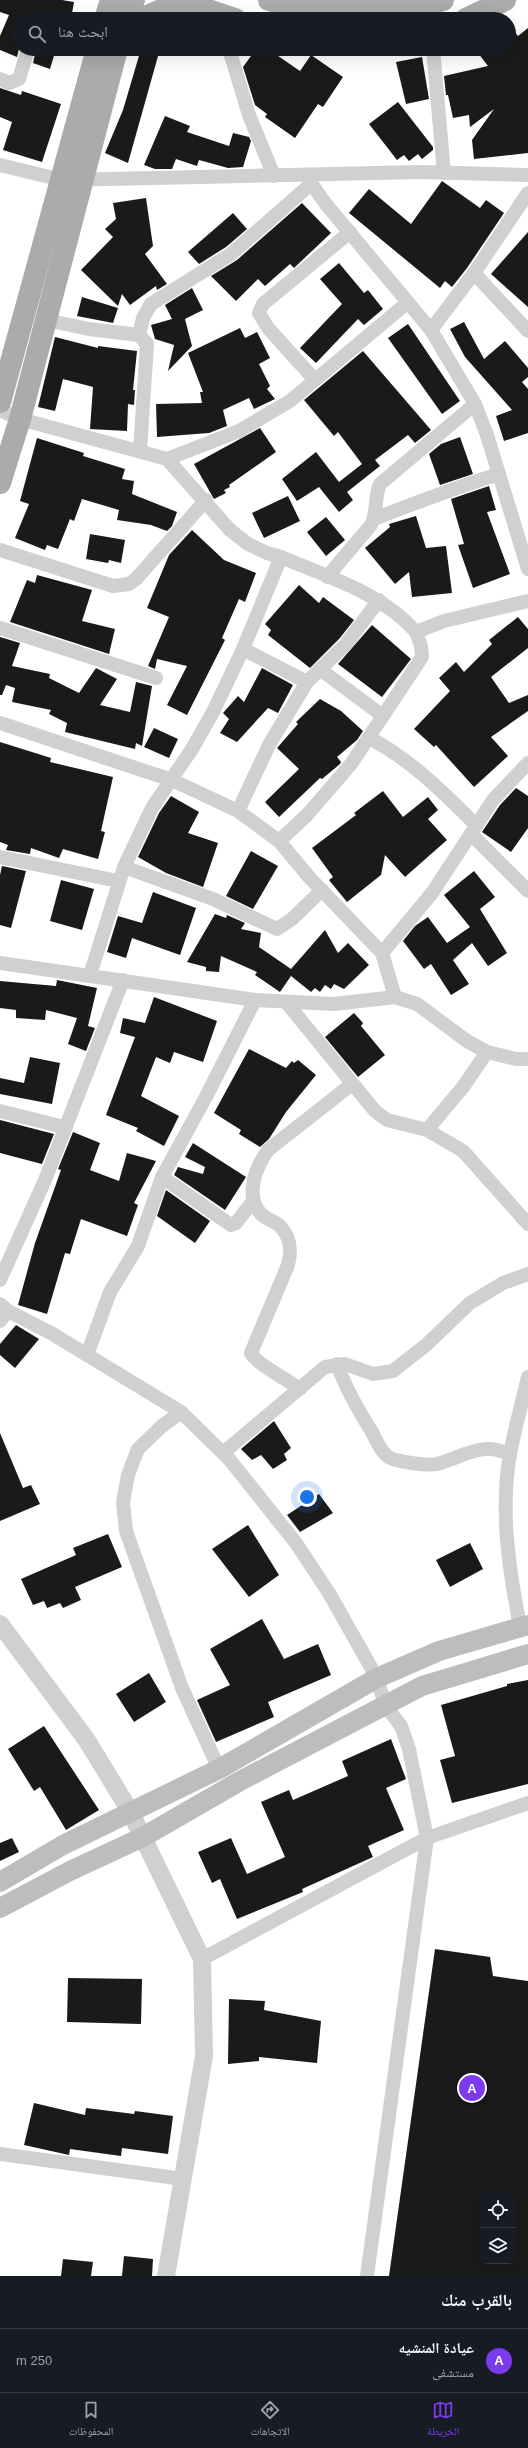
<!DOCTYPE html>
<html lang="ar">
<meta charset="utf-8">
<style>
:root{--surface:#171b24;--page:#242831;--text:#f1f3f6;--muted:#9ea1a6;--line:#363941;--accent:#7c3aed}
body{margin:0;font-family:Arial,"Noto Naskh Arabic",sans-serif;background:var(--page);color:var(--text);direction:rtl}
.controls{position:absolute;right:12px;bottom:12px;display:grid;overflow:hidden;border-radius:8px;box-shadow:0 4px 16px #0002}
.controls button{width:36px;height:36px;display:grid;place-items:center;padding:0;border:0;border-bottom:1px solid var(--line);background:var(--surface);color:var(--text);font:20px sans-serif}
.you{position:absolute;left:307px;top:1497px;width:14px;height:14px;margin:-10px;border:3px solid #fff;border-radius:50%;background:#1a73e8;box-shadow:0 0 0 6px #1a73e833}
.badge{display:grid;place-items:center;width:26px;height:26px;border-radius:50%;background:var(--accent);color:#fff;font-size:13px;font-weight:700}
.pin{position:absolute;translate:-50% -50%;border:2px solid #fff;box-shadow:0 1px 4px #0006}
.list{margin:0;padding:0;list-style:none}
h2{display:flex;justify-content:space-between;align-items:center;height:52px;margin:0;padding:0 16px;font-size:17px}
h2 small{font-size:13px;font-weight:400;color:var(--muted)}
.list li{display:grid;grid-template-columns:26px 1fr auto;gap:12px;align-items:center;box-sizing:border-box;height:64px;padding:0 16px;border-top:1px solid var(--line)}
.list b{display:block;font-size:15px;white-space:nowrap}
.list p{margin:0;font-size:13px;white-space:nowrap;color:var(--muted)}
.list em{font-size:13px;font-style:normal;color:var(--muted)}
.icon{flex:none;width:22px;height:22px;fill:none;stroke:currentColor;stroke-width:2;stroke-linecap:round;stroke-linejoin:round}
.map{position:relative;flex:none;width:528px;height:2276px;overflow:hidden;direction:ltr}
.search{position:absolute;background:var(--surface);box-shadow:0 4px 16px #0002;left:12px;right:12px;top:12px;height:44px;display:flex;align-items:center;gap:10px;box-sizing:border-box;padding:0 14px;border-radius:22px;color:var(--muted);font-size:15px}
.sheet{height:116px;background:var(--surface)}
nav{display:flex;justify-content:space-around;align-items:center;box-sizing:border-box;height:56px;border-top:1px solid var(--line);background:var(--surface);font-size:11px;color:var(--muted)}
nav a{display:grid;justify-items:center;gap:2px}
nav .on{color:var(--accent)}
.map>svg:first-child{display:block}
</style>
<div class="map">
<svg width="528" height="2276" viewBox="0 0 528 2276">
<rect width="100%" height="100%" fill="#fff"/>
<g fill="#1a1a1a" fill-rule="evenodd">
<polygon points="0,0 62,0 74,2 71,19 19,19 19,49 17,57 0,50 0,36 9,15 0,12"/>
<polygon points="509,25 518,36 528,28 528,153 474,159 472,140 494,109 470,127 469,115 453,118 448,95 446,95 444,76 488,66 475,49 509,49"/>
<polygon points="36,49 56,49 50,69 33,63"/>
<polygon points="141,49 160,49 128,163 105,153 123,110"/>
<polygon points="256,49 268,49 300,71 311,55 343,77 323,107 318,104 295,138 265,117 267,114 255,105 243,67"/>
<polygon points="422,57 429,99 406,104 396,62"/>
<polygon points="0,88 21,95 22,91 61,104 42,162 3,150 12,122 0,117"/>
<polygon points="398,102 433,147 433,150 422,159 418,154 409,161 404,155 397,160 369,124"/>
<polygon points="165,116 190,126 187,132 229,146 233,133 249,137 251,141 243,167 228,168 199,160 197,166 176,159 172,169 155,169 144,165"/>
<polygon points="442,181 480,208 486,200 504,213 467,268 452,287 445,281 440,288 349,213 369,189 411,224"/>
<polygon points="146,198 153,246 145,254 167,284 157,290 156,286 130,305 122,294 118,306 81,270 113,237 105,229 116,219 113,203"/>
<polygon points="302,203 331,233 294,268 290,264 265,286 258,279 236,301 211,276 237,260"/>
<polygon points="233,213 247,229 226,247 199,264 188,252"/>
<polygon points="528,232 528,307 491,274"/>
<polygon points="339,263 364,293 368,290 383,309 364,325 358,319 316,363 300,348 342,304 320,279"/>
<polygon points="192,288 203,310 185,319 192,346 168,371 174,345 155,339 151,325 172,319 165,305"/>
<polygon points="82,297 118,308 113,323 77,316"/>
<polygon points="464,322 484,359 505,341 528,368 528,377 522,382 528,389 528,433 504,441 496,416 512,410 465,357 450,329"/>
<polygon points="408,324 460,401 442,414 388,338"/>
<polygon points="240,328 245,338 257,332 270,358 259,364 270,386 267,389 275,399 254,409 249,398 223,410 227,426 209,433 157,437 156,404 202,403 200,392 203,392 188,353"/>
<polygon points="55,337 98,348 98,346 137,351 133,390 135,390 134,405 128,404 127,431 90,429 93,387 63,379 55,411 38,407"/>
<polygon points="363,351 431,430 415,443 408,435 375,460 380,466 347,492 353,500 339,512 319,487 297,501 282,479 316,452 339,482 362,464 338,432 334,436 304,400"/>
<polygon points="260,428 276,452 229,485 230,487 224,490 226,493 214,499 194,464"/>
<polygon points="460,437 473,474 440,485 429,454 441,444"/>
<polygon points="37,438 84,453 83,456 125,469 122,479 134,481 132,494 177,512 172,526 167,531 151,525 117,520 119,510 82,499 74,521 70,519 58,549 47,545 45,550 15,538 29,504 20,501"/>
<polygon points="489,486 496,510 487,512 510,574 473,588 458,545 464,544 451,499"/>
<polygon points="288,496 300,521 264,538 252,513"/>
<polygon points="416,516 426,548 446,546 452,593 412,597 409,572 395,584 365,548 390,527 389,524"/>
<polygon points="326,517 345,540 326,556 307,532"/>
<polygon points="192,530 224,560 256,573 245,602 239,599 222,638 225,640 187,715 167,705 187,666 157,659 155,669 148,666 169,617 147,608 169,555"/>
<polygon points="90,534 125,540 121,563 109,560 108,563 86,559"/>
<polygon points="37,575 92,590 82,621 115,629 109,654 10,622 27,580 35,583"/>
<polygon points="299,585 319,603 323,597 354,620 340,638 310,668 268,635 271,630 265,624"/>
<polygon points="518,617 528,629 528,648 491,677 509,703 528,695 528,711 491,737 508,756 474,787 436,745 434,747 414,729 450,691 439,678 456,662 464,672 492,644 489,640"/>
<polygon points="372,625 411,659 382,697 338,664"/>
<polygon points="0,637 20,643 12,666 50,674 49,678 79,693 96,668 117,679 100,705 130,712 136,682 152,686 142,746 136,743 135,749 65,732 67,723 49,714 51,710 12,702 15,688 6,685 2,695 0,695"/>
<polygon points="262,668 293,685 278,713 268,708 237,742 220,733 229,719 223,713 238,696 244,702"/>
<polygon points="320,699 341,711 363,731 357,740 337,757 341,762 340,764 322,779 320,778 279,817 265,802 299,769 277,748 298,724 296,722"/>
<polygon points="154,728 178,739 169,758 144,747"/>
<polygon points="0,742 51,758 50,762 113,777 101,831 105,832 98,859 63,849 59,858 31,848 30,854 6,850 8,845 0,842"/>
<polygon points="516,788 528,796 528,828 511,852 482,832 500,805"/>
<polygon points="383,791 403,817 428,797 438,810 428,819 447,840 405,877 385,855 381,875 347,902 329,880 333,877 312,848 356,815 354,813"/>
<polygon points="171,796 199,812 188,833 218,843 203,887 166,873 138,857 159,813"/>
<polygon points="251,851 278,866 253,909 226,896"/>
<polygon points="2,866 26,871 11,928 0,925 0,875"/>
<polygon points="474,871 495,897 480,909 507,953 488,966 472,943 453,960 469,984 451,995 431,964 424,969 403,941 415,926 428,917 447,943 470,927 444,895"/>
<polygon points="61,880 94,889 82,930 50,921"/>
<polygon points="153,892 196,908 180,955 132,938 126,958 107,952 118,916 142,923"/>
<polygon points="215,914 226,918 227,915 245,923 241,929 261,933 259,947 291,969 325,930 338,953 348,943 369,965 344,989 334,984 331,989 325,985 320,992 315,988 311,992 291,976 280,992 255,975 257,972 221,956 219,972 206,971 206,967 187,962"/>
<polygon points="57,980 97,988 88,1026 95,1028 86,1051 68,1044 77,1018 46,1010 45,1020 16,1018 16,1010 0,1008 0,981 56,986"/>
<polygon points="154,997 217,1021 203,1062 174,1052 170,1063 156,1057 141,1096 179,1116 164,1146 136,1131 138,1128 106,1115 135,1037 120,1033 123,1018 145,1023"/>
<polygon points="354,1013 363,1023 361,1026 385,1055 358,1077 325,1037"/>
<polygon points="249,1049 286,1068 292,1061 294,1063 298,1060 316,1075 286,1112 269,1139 260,1147 239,1134 241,1130 214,1113"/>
<polygon points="30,1057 60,1063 52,1104 0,1094 0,1078 24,1083"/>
<polygon points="0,1120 54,1134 42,1164 0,1153"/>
<polygon points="73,1132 100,1143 90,1170 119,1181 127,1153 156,1161 134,1203 138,1205 127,1236 81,1219 70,1254 65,1253 47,1314 18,1305 35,1243 61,1170 58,1169"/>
<polygon points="193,1143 246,1177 225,1210 174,1175 178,1167 203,1174 205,1167 185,1157"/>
<polygon points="166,1190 210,1221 195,1243 157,1216"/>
<polygon points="16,1325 39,1339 15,1368 0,1355 0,1344"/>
<polygon points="274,1421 291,1448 284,1454 287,1460 273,1469 261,1455 252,1460 241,1449"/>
<polygon points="0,1433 23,1488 31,1485 40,1504 0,1521"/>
<polygon points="319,1494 333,1513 300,1532 287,1515"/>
<polygon points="248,1525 279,1575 249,1597 212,1549"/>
<polygon points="108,1534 122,1567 75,1587 81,1600 63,1608 60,1603 47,1608 44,1601 33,1605 21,1579 76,1555 73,1548"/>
<polygon points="470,1543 483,1569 450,1587 436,1560"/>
<polygon points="262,1619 284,1659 318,1644 331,1675 268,1702 274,1717 216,1742 197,1700 230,1685 210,1649"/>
<polygon points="149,1673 166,1702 134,1722 116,1694"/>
<polygon points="528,1680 528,1784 452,1803 440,1760 455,1756 441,1705 507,1686 507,1684"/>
<polygon points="44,1726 99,1810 66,1830 40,1787 34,1791 8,1749"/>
<polygon points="391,1739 406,1779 386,1788 404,1830 368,1846 373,1857 302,1889 303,1892 237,1919 220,1879 212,1883 198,1852 231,1838 247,1874 285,1857 261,1802 289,1790 293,1800 348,1776 342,1761"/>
<polygon points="12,1838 19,1852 0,1861 0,1843"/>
<path d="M435,1949L490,1957L493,1976L528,1981V2276H389ZM483,2195H513V2261H483Z"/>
<polygon points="68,1978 142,1979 141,2024 67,2022"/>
<polygon points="229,1999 265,2001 264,2010 321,2021 317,2063 259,2057 259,2061 228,2064"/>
<polygon points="34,2103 85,2115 86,2108 134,2114 135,2111 173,2116 168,2154 122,2148 121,2156 70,2149 69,2155 24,2145"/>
<polygon points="124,2256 153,2259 152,2276 122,2276"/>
<polygon points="63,2259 93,2262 91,2276 61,2276"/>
</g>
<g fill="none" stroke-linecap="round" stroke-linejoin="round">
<g stroke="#d0d0d0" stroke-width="14">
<polyline points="229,49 249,115 274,176"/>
<polyline points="433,49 444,173"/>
<polyline points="0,79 9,83 19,79 28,49"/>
<polyline points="0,165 62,180 421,172 528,175"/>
<polyline points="306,176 325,203 431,330 475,404 487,435 528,569"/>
<polyline points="474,273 528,331"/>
<polyline points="46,320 89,329 139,335 147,344 140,451"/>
<polyline points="431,330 474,273 528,193"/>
<polyline points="139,335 143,318 151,304 231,254 311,184"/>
<polyline points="314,379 268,328 259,313 263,304 350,232"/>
<path d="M0,410L20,419L167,459L230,530L248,544L267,553L281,557C328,577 382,593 416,632L444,621L528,601"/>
<polyline points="167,459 239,431 290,401 407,303"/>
<path d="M374,519C415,503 457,487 499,474"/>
<polyline points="0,550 113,586 129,584 136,579 206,500"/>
<path d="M327,577L371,525C378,512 374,497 380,484L475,404"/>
<polyline points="0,628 156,678"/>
<polyline points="321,670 383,716"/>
<polyline points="307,682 346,644 379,600"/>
<polyline points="0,723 172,780 238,811 279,841 309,877 382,953 395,997"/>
<path d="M370,738C412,761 443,792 476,825"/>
<polyline points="238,811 270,743 307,682 243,649"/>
<polyline points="471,834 528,891"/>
<polyline points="279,841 307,815 351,764 422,657 421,646 416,632"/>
<polyline points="0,857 118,881"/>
<polyline points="124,867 213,899 277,929 292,919 322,890"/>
<polyline points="382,953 432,893 493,800 528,763"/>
<polyline points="0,963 255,1000 334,1004 395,997 417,1004 467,1041 487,1052 516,1059 528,1059"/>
<polyline points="90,975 124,867 152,808 192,749 213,712 243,649 281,557"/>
<polyline points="286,1002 375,1111 387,1120 427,1130 463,1151 528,1224"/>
<polyline points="0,1111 64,1127"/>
<polyline points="427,1130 463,1087 487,1052"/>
<polyline points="162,1177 231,1225 236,1223 253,1201"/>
<polyline points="0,1280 45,1180 123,980"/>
<polyline points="0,1304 8,1311 51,1333 181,1412 229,1459 296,1543 329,1593 377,1678 385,1705 401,1726 409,1749 427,1838 367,2276"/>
<polyline points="0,1321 8,1311"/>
<polyline points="87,1355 110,1292 138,1246 162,1177 207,1095 255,1000"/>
<path d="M337,1364C346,1389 358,1410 372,1432C376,1440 380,1450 387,1456C394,1462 428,1466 437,1464C463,1457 483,1440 510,1455"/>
<path d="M300,1389C288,1380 255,1363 251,1353L288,1265C292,1250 291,1237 279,1225C274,1221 266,1219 261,1214C244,1195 256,1167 268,1150L352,1084"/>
<polyline points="181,1412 162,1426 138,1449 128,1475 123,1502 126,1531 182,1688 219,1769"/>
<polyline points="223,1453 325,1367 345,1364 373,1374 393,1371 426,1345 470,1303 503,1283 528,1274"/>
<path d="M520,1626C509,1570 500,1511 510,1454C515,1428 522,1403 528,1377"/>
<polyline points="202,1959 427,1838 528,1803"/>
<polyline points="0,2154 183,2179"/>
</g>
<polyline stroke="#d0d0d0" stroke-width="18" points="0,1624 86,1739 130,1811 202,1959 204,2056 166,2276"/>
<g stroke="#bdbdbd" stroke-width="20">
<polyline points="0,1882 63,1845 219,1769 377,1678 439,1651 528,1625"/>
<polyline points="0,1908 70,1871 143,1837 240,1781 422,1686 528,1654"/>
</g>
<g stroke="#ababab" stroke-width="22">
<polyline points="178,0 235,19"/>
<path d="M269,0C308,14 348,10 388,7C407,6 425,6 443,0"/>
<polyline points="105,19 111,0"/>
<polyline points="126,19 134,0"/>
<polyline points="140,19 182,1"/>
<polyline points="466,19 505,0"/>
<polyline points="0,402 97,49"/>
<polyline points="0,483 20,419 117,49"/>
</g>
</g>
</svg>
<div class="controls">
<button><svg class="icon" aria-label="locate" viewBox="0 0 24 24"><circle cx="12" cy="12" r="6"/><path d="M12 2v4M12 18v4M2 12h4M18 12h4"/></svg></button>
<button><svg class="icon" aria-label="layers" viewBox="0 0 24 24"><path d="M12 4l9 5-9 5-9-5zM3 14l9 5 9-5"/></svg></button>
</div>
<div class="you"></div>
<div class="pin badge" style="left:472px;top:2088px">A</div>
<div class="search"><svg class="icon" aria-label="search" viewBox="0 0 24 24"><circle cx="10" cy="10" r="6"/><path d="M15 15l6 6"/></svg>ابحث هنا</div>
</div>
<section class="sheet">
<h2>بالقرب منك<small></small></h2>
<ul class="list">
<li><span class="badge">A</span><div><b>عيادة المنشيه</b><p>مستشفى</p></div><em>250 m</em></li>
</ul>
</section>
<nav>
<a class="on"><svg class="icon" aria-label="map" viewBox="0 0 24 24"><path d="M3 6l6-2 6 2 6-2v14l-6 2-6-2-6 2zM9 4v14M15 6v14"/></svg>الخريطة</a>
<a><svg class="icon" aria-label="directions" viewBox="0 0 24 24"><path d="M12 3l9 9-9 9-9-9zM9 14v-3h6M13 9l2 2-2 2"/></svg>الاتجاهات</a>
<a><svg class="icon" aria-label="saved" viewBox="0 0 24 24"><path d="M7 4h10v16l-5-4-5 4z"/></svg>المحفوظات</a>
</nav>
